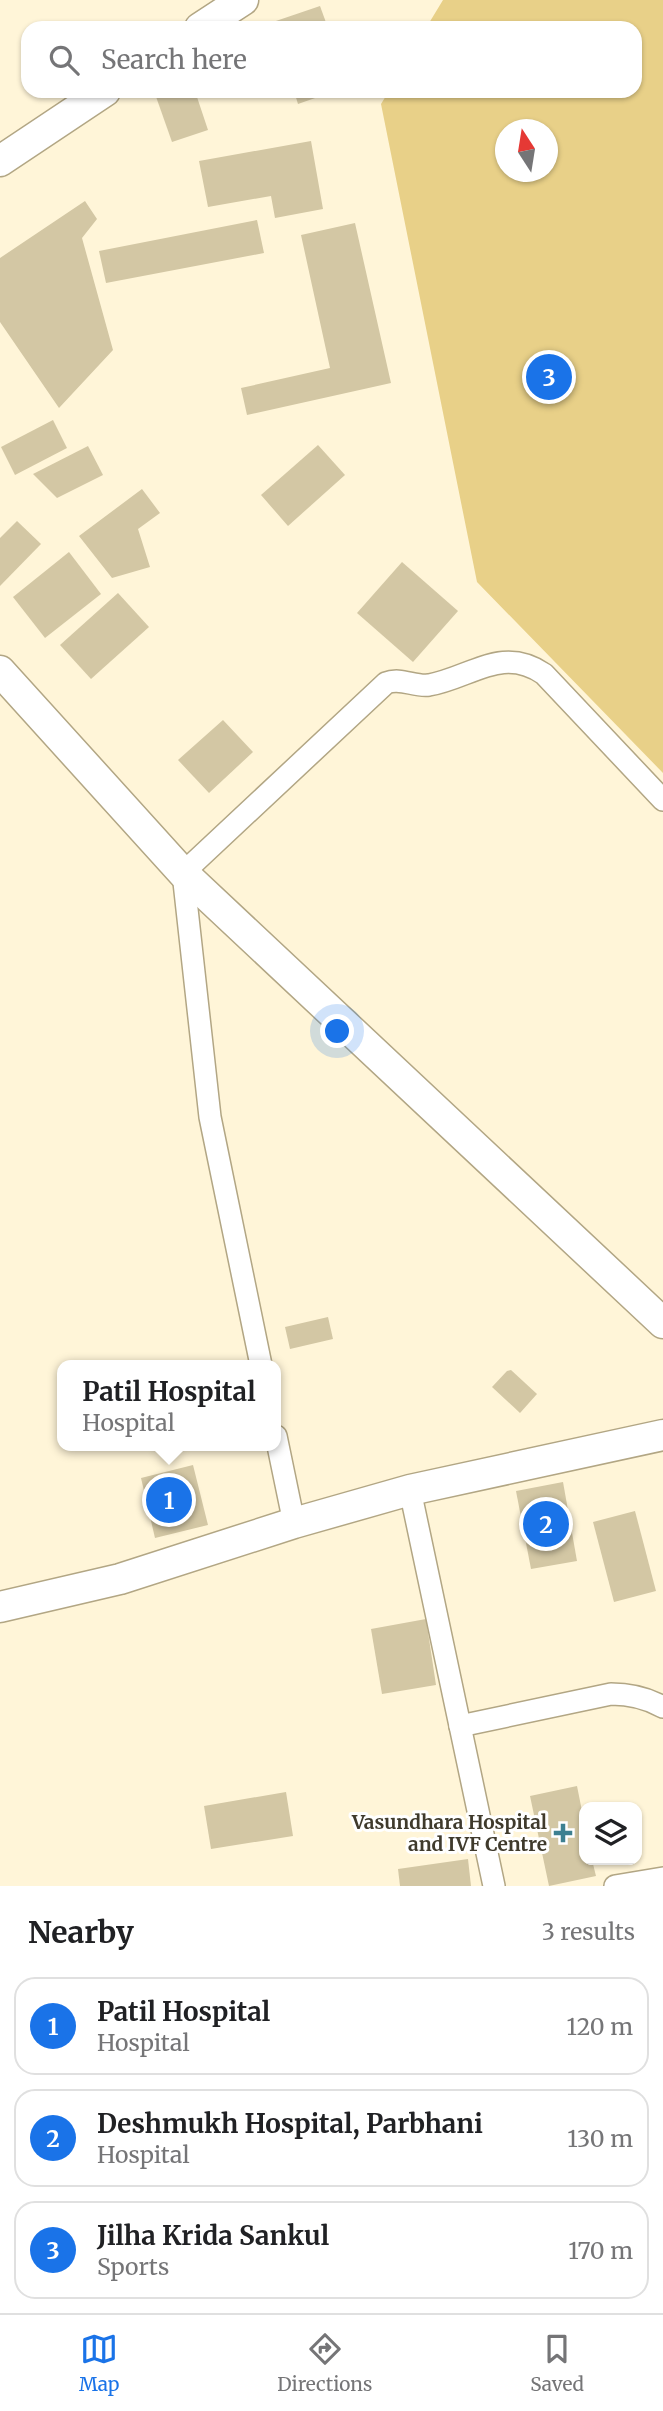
<!DOCTYPE html>
<style>
:root{--surface:#fff;--page:#f2f2f2;--text:#202124;--muted:#757577;--line:#e0e0e0;--accent:#1a73e8}
body{margin:0;font-family:Merriweather,serif;background:var(--page);color:var(--text)}
.controls{position:absolute;right:21px;bottom:21px;display:grid;overflow:hidden;border-radius:14px;box-shadow:0 2px 5px #0004}
.controls button{width:63px;height:63px;display:grid;place-items:center;padding:0;border:0;border-bottom:2px solid var(--line);background:var(--surface);color:var(--text);font:35px sans-serif}
.compass{position:absolute;left:495px;top:119px;width:63px;height:63px;border-radius:50%;background:var(--surface);box-shadow:0 2px 5px #0004;rotate:348deg}
.you{position:absolute;left:338px;top:1032px;width:24px;height:24px;margin:-18px;border:5px solid #fff;border-radius:50%;background:#1a73e8;box-shadow:0 0 0 10px #1a73e833}
.badge{display:grid;place-items:center;width:46px;height:46px;border-radius:50%;background:var(--accent);color:#fff;font-size:23px;font-weight:700}
.pin{position:absolute;translate:-50% -50%;border:4px solid #fff;box-shadow:0 2px 7px #0006}
.popup{position:absolute;left:57px;top:1360px;width:224px;height:91px;box-sizing:border-box;display:grid;place-content:center;border-radius:14px;background:var(--surface);filter:drop-shadow(0 2px 5px #0005);font-size:23px;white-space:nowrap;color:var(--muted)}
.popup b{font-size:26px;color:var(--text)}
.popup::after{content:'';position:absolute;left:50%;top:100%;margin-left:-14px;border:14px solid transparent;border-top-color:var(--surface)}
.list{margin:0;padding:0;list-style:none}
h2{display:flex;justify-content:space-between;align-items:center;height:91px;margin:0;padding:0 28px;font-size:30px}
h2 small{font-size:23px;font-weight:400;color:var(--muted)}
.list li{display:grid;grid-template-columns:46px 1fr auto;gap:21px;align-items:center;box-sizing:border-box;height:98px;margin:0 14px 14px;padding:0 14px;border:2px solid var(--line);border-radius:21px}
.list b{display:block;font-size:26px;white-space:nowrap}
.list p{margin:0;font-size:23px;white-space:nowrap;color:var(--muted)}
.list em{font-size:23px;font-style:normal;color:var(--muted)}
.icon{flex:none;width:38px;height:38px;fill:none;stroke:currentColor;stroke-width:2;stroke-linecap:round;stroke-linejoin:round}
.map{position:relative;flex:none;width:663px;height:1886px;overflow:hidden}
.search{position:absolute;background:var(--surface);box-shadow:0 2px 5px #0004;left:21px;right:21px;top:21px;height:77px;display:flex;align-items:center;gap:18px;box-sizing:border-box;padding:0 24px;border-radius:21px;color:var(--muted);font-size:26px}
.sheet{height:427px;background:var(--surface)}
nav{display:flex;justify-content:space-around;align-items:center;box-sizing:border-box;height:98px;border-top:2px solid var(--line);background:var(--surface);font-size:19px;color:var(--muted)}
nav a{display:grid;justify-items:center;gap:4px}
nav .on{color:var(--accent)}
.map>svg:first-child{display:block}
</style>
<div class="map">
<svg width="663" height="1886" viewBox="0 0 663 1886">
<rect width="100%" height="100%" fill="#fff5d8"/>
<path fill="#e8d088" fill-rule="evenodd" d="M443,0H663V773L477,582L381,104L389,91H635V28H426ZM505,130H548V172H505Z"/>
<g fill="#d3c7a4">
<polygon points="320,6 328,28 272,28 270,23"/>
<polygon points="154,91 195,91 208,130 172,142"/>
<polygon points="294,91 335,91 298,104"/>
<polygon points="311,141 323,209 275,218 271,196 208,207 199,161"/>
<polygon points="85,201 97,219 82,238 113,350 59,408 0,322 0,258"/>
<polygon points="257,220 264,253 106,283 99,251"/>
<polygon points="355,223 391,383 247,415 241,388 330,368 301,235"/>
<polygon points="53,420 67,448 15,475 1,447"/>
<polygon points="318,445 345,475 288,526 261,495"/>
<polygon points="88,446 103,475 57,498 33,474"/>
<polygon points="142,489 160,513 138,529 150,567 112,578 79,536"/>
<polygon points="17,521 41,544 0,586 0,538"/>
<polygon points="69,552 101,594 45,638 13,597"/>
<polygon points="402,562 458,611 413,662 357,613"/>
<polygon points="118,593 149,627 91,679 60,645"/>
<polygon points="223,720 253,752 209,793 178,760"/>
<polygon points="328,1317 333,1339 290,1349 285,1327"/>
<polygon points="511,1370 537,1394 520,1413 492,1387 507,1371"/>
<polygon points="193,1465 208,1525 155,1538 141,1478"/>
<polygon points="563,1482 577,1561 531,1569 516,1491"/>
<polygon points="635,1511 656,1591 614,1602 593,1522"/>
<polygon points="426,1619 436,1685 382,1694 371,1629"/>
<polygon points="577,1786 584,1821 584,1860 592,1860 596,1876 549,1886 530,1796"/>
<polygon points="286,1792 293,1836 211,1849 204,1806"/>
<polygon points="468,1859 471,1886 400,1886 398,1869"/>
</g>
<g fill="none" stroke-linecap="round" stroke-linejoin="round">
<g stroke="#b2a684" stroke-width="24">
<g id="street">
<path d="M261,1365L210,1117L183,873L386,683C401,677 414,687 429,685C470,678 502,645 544,674L663,800"/>
<polyline points="276,1436 294,1523"/>
<polyline points="410,1490 494,1886"/>
<path d="M460,1726L611,1694C630,1694 647,1698 663,1707"/>
<polyline points="615,1886 663,1878"/>
</g>
</g>
<g stroke="#b2a684" stroke-width="33">
<g id="secondary">
<polyline points="200,28 243,0"/>
<polyline points="0,161 105,91"/>
<polyline points="0,671 183,873 663,1323"/>
<polyline points="0,1607 120,1579 294,1523 410,1490 663,1435"/>
</g>
</g>
<use href="#street" stroke="#fff" stroke-width="21"/>
<use href="#secondary" stroke="#fff" stroke-width="30"/>
</g>
<path fill="#3d8091" stroke="#fff" stroke-width="2.5" d="M559.5 1822.5h7v7h7v7h-7v7h-7v-7h-7v-7h7z"/>
<g text-anchor="middle" dominant-baseline="central" stroke-width="6" stroke-linejoin="round" paint-order="stroke">
<g font-size="19" font-weight="bold" fill="#3f3a2c" stroke="#fff" text-anchor="end">
<text x="547" y="1822">Vasundhara Hospital<tspan x="547" dy="22">and IVF Centre</tspan></text>
</g>
</g>
</svg>
<div class="controls">
<button><svg class="icon" aria-label="layers" viewBox="0 0 24 24"><path d="M12 4l9 5-9 5-9-5zM3 14l9 5 9-5"/></svg></button>
</div>
<svg class="compass" viewBox="-18 -18 36 36"><path d="M0-13l5 13h-10z" fill="#e53935"/><path d="M0 13l5-13h-10z" fill="#757577"/></svg>
<div class="you"></div>
<div class="pin badge" style="left:169px;top:1500px">1</div>
<div class="popup"><b>Patil Hospital</b>Hospital</div>
<div class="pin badge" style="left:546px;top:1524px">2</div>
<div class="pin badge" style="left:549px;top:377px">3</div>
<div class="search"><svg class="icon" aria-label="search" viewBox="0 0 24 24"><circle cx="10" cy="10" r="6"/><path d="M15 15l6 6"/></svg>Search here</div>
</div>
<section class="sheet">
<h2>Nearby<small>3 results</small></h2>
<ul class="list">
<li><span class="badge">1</span><div><b>Patil Hospital</b><p>Hospital</p></div><em>120 m</em></li>
<li><span class="badge">2</span><div><b>Deshmukh Hospital, Parbhani</b><p>Hospital</p></div><em>130 m</em></li>
<li><span class="badge">3</span><div><b>Jilha Krida Sankul</b><p>Sports</p></div><em>170 m</em></li>
</ul>
</section>
<nav>
<a class="on"><svg class="icon" aria-label="map" viewBox="0 0 24 24"><path d="M3 6l6-2 6 2 6-2v14l-6 2-6-2-6 2zM9 4v14M15 6v14"/></svg>Map</a>
<a><svg class="icon" aria-label="directions" viewBox="0 0 24 24"><path d="M12 3l9 9-9 9-9-9zM9 14v-3h6M13 9l2 2-2 2"/></svg>Directions</a>
<a><svg class="icon" aria-label="saved" viewBox="0 0 24 24"><path d="M7 4h10v16l-5-4-5 4z"/></svg>Saved</a>
</nav>
